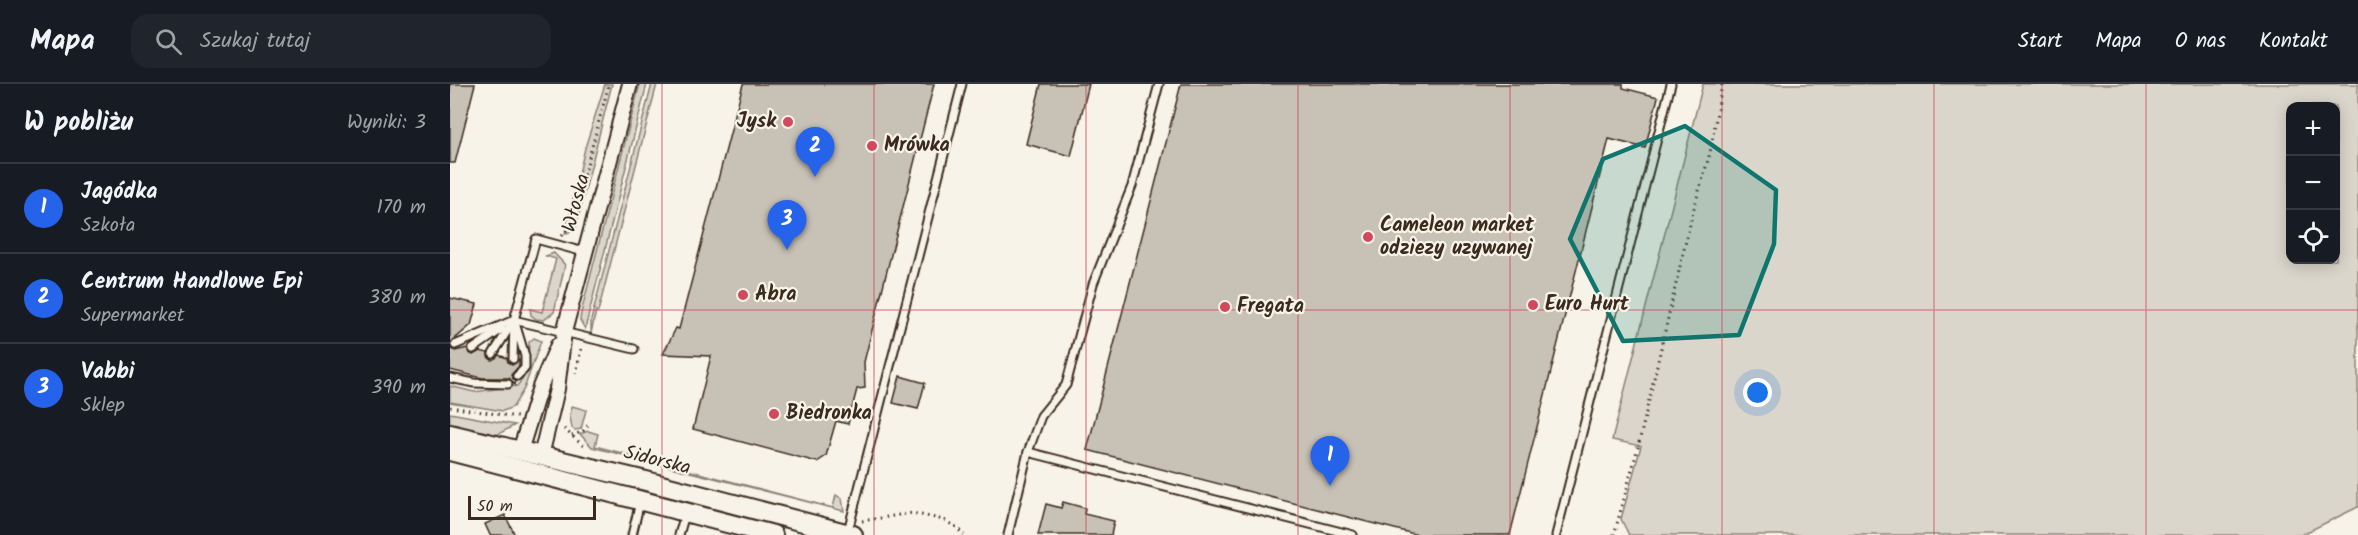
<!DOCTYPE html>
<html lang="pl">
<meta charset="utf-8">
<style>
:root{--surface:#171b24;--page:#20242c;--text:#f1f3f6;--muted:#9ea1a6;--line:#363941;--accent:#2563eb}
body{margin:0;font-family:Kalam,sans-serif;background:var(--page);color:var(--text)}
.controls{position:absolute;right:18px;top:18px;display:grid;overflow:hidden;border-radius:12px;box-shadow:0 3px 15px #0003}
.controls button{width:54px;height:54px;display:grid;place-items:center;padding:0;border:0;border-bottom:2px solid var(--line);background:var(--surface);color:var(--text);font:30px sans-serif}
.scale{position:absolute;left:18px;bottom:15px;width:128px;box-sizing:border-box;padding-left:6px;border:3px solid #3b2a1e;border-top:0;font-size:16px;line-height:21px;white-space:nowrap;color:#3b2a1e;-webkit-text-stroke:4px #f7f3e8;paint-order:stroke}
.you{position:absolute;left:1308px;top:309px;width:21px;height:21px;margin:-15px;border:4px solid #fff;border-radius:50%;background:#1a73e8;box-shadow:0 0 0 9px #1a73e833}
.badge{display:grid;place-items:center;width:39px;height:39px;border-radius:50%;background:var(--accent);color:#fff;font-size:20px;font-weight:700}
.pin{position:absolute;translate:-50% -50px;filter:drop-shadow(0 2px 3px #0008)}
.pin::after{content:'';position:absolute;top:32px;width:21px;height:18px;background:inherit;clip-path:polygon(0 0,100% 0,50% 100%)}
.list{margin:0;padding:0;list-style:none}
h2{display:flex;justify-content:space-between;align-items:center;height:78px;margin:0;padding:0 24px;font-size:26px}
h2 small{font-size:20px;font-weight:400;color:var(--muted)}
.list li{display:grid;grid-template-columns:39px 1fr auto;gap:18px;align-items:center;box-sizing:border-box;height:90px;padding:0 24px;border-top:2px solid var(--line)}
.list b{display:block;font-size:22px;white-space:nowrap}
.list p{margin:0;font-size:20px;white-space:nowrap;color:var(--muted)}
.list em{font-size:20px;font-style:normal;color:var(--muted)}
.icon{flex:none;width:33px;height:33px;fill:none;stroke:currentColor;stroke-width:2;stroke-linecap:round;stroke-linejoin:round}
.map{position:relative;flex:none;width:1908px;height:451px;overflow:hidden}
header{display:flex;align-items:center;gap:36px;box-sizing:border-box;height:84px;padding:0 30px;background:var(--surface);border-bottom:2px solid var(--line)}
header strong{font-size:28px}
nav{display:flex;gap:33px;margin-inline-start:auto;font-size:21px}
.search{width:420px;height:54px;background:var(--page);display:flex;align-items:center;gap:15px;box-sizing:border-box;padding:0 21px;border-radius:18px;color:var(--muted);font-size:22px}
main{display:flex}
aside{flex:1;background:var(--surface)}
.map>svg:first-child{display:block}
</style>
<header>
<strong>Mapa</strong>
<div class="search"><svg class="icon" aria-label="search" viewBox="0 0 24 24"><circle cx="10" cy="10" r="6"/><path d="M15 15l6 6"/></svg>Szukaj tutaj</div>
<nav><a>Start</a><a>Mapa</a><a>O nas</a><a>Kontakt</a></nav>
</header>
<main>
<aside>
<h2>W pobliżu<small>Wyniki: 3</small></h2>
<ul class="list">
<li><span class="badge">1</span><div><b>Jagódka</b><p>Szkoła</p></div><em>170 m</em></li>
<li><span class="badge">2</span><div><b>Centrum Handlowe Epi</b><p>Supermarket</p></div><em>380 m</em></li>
<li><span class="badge">3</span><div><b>Vabbi</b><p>Sklep</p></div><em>390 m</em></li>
</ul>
</aside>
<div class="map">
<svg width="1908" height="451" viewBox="0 0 1908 451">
<rect width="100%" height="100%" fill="#f7f3e8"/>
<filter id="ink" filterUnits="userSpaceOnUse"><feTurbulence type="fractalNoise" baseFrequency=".0167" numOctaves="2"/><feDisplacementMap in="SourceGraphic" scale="12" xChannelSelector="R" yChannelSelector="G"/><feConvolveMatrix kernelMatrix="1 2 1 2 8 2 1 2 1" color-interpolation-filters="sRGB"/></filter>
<g filter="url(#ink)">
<g fill="#dbd6cb" stroke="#8b8074" stroke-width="1.5" fill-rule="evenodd">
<polygon points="155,0 162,0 125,146 115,150 135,64"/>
<polygon points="190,0 197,0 135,245 130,236 131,229"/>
<polygon points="202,0 207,0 148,228 146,227 141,249 141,236"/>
<path d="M1253,0H1908V423L1851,451H1179L1171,435L1191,362L1162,356ZM1840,22H1886V176H1840Z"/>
<polygon points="104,169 115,181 104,228 94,236 86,235 81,231 80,225 92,228 106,175 96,172"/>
<polygon points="84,254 91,257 74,305 63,323 53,327 0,318 0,302 24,308 67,302 78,288 79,258"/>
<polygon points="122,322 136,326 131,345 125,346 122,344 120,332"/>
<polygon points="0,329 65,341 43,353 0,345"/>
<polygon points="138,347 148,350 145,362 383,424 386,411 392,415 394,427 142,363 130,350"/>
</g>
<g fill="#c8c1b6" stroke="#3b2a1e" stroke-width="1.5">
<polygon points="0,0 25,0 5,79 0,79"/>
<polygon points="293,0 484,0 414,278 415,304 407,305 398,340 386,337 376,372 367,378 243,345 261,272 213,270 226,244 229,245"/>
<polygon points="591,0 639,0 621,72 576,60"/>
<polygon points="731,0 1173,0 1173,4 1208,13 1195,64 1159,55 1060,451 968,451 637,366"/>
<polygon points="0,214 27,220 21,241 0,259"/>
<polygon points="0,263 5,267 18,264 19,269 23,271 30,267 38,269 38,273 42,276 49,271 57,274 58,278 62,281 69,276 69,282 61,291 66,297 65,301 59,294 32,294 0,286"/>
<polygon points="450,292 475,299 468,325 443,319"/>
<polygon points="613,418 635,424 634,430 664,437 661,451 588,451 596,420 611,424"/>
<polygon points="55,431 65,451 40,451 35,440"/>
</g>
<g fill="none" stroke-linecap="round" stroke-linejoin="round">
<g stroke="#3b2a1e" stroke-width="11">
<g id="lane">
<polyline points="66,242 75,272 75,284 67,292"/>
<polyline points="5,261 64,236 184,265"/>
<polyline points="23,265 52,245"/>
<polyline points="43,270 63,238"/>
<polyline points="63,275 64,236 86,155 134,168"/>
<polyline points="0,294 24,299 58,300"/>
<polyline points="578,368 591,332 616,301 643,200 682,102 709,0"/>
<polyline points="398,447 512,0"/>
<polyline points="182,451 190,418"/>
<polyline points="229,451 235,430"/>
<polyline points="558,451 578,368 903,451"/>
<polyline points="1106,451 1221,0"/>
</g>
</g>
<g stroke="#3b2a1e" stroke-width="18">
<g id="street">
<polyline points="70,367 90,303 108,261"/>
<polyline points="91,372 107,305 114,248 180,0"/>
</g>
</g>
<g stroke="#3b2a1e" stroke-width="22">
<g id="secondary">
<polyline points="0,350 196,397 403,451"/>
<polyline points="0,367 323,451"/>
</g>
</g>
<g stroke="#3b2a1e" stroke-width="3" stroke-dasharray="1.5 4.5" stroke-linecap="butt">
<polyline points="112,152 120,142 124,129 159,0"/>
<polyline points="126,290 131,265"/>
<polyline points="0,323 67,333"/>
<polyline points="114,345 136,364"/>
<polyline points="122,352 133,347 139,340"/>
<polyline points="412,437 462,429 494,436 506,443 514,451"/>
<polyline points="1164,451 1188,363 1242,131 1260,69 1272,0"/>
</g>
<use href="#lane" stroke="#f7f3e8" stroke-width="7"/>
<use href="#street" stroke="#f7f3e8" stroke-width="14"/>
<use href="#secondary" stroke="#f7f3e8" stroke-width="18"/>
</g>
</g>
<path fill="#0f766e" fill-opacity="0.2" stroke="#0f766e" stroke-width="4.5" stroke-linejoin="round" d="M1235,42L1326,106L1324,160L1289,251L1173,257L1120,155L1153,75Z"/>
<path fill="none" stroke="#d1495b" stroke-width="1.5" stroke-opacity="0.55" d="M212,0V451M424,0V451M636,0V451M848,0V451M1060,0V451M1272,0V451M1484,0V451M1696,0V451M0,226H1908"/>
<g fill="#d1495b" stroke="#f7f3e8" stroke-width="2">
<circle cx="338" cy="38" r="6"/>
<circle cx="422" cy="62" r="6"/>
<circle cx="918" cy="153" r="6"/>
<circle cx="293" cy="211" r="6"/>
<circle cx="1083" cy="221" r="6"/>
<circle cx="775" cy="223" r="6"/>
<circle cx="324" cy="330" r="6"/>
</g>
<g text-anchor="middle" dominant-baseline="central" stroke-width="4.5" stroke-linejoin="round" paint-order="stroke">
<g font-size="20" font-weight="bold" fill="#3b2a1e" stroke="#f7f3e8" text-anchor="start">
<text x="326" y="38" text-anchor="end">Jysk</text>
<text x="434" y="62">Mrówka</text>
<text x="930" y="142">Cameleon market<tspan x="930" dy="23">odziezy uzywanej</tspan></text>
<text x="305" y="211">Abra</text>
<text x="1095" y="221">Euro Hurt</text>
<text x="787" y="223">Fregata</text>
<text x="336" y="330">Biedronka</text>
</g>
<g font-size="20" fill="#3b2a1e" stroke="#f7f3e8">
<text transform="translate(127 119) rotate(-75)">Włoska</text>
<text transform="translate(207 377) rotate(14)">Sidorska</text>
</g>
</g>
</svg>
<div class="controls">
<button>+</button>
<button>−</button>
<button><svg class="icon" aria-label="locate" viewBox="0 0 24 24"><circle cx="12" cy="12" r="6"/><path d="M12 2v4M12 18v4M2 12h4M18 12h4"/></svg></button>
</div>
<div class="scale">50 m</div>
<div class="you"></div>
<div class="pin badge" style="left:880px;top:402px">1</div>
<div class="pin badge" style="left:365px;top:93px">2</div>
<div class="pin badge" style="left:337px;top:166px">3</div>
</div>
</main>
